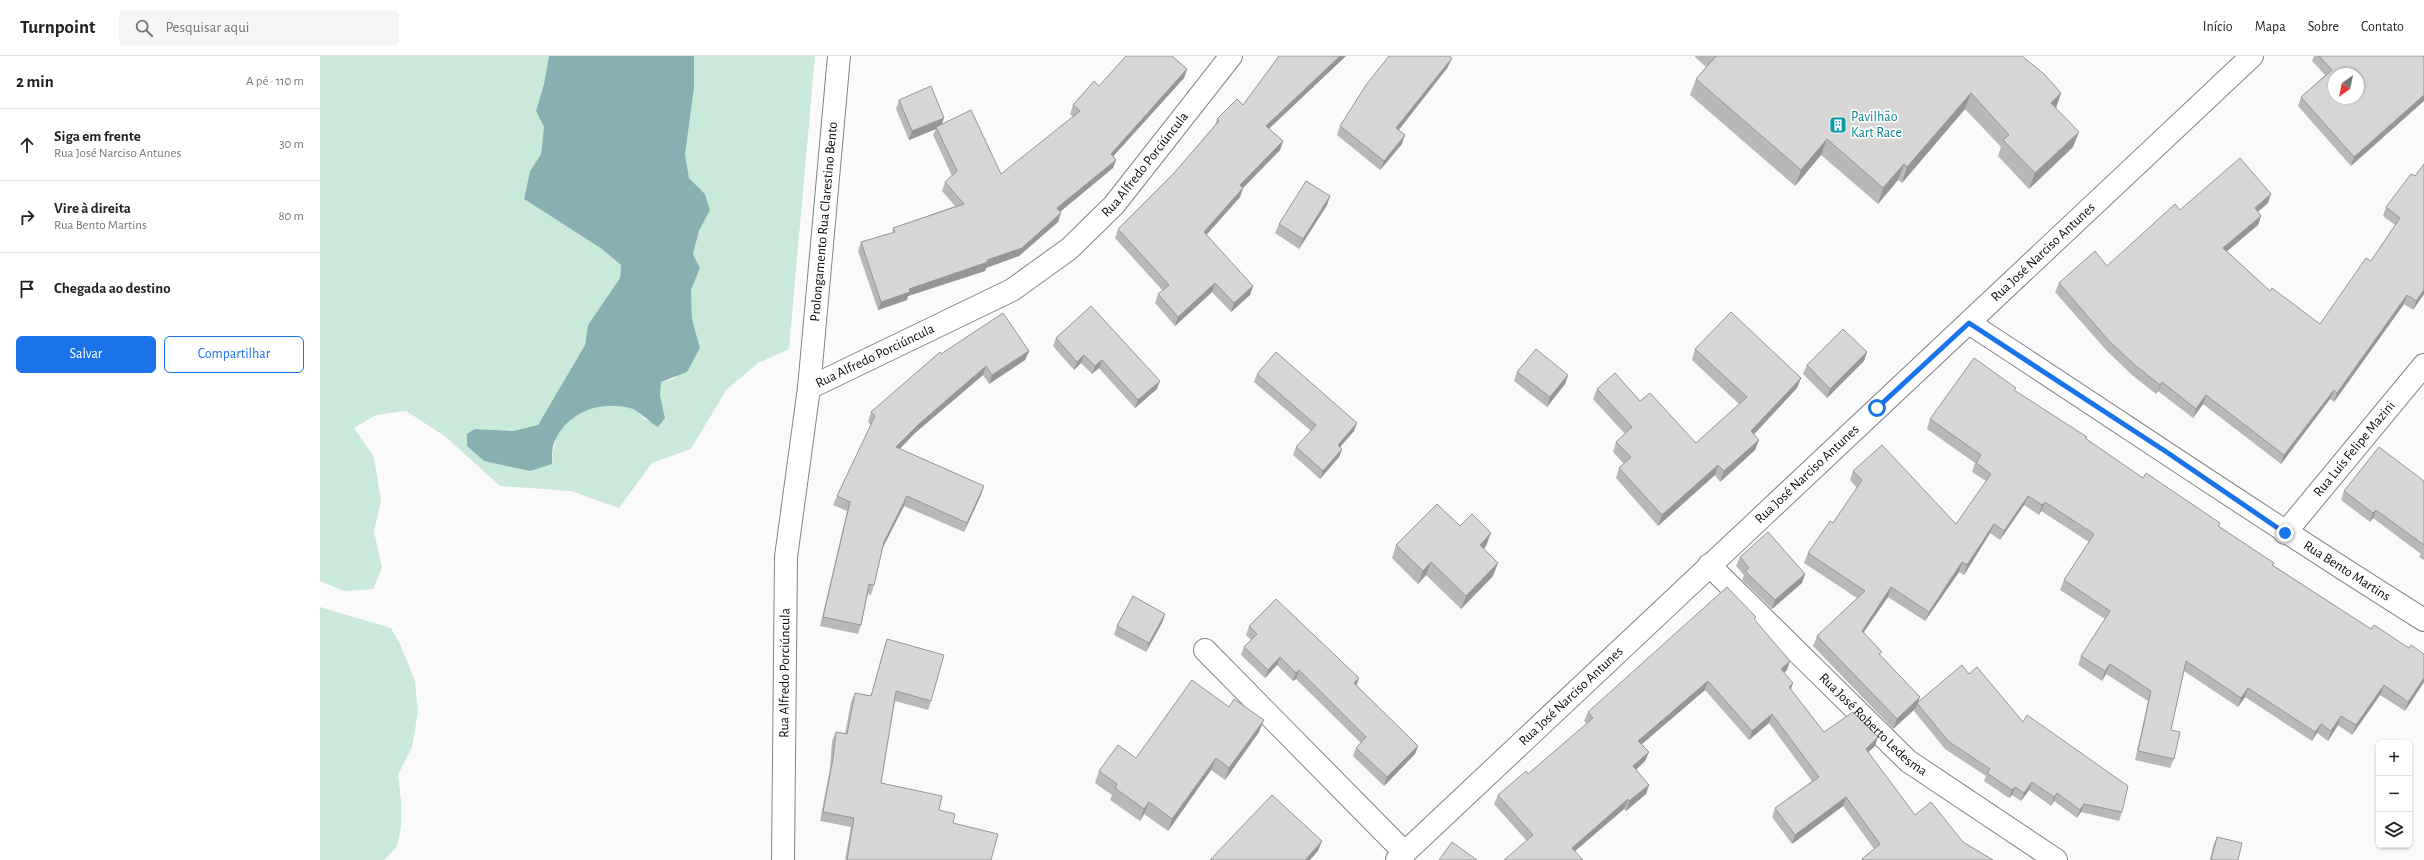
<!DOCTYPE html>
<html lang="pt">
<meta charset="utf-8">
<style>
:root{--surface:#fff;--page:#f6f6f6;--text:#222;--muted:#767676;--line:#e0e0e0;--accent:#1a73e8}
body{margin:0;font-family:"Alegreya Sans",sans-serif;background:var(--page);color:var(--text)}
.controls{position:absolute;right:12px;bottom:12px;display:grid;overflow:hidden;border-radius:6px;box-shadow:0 1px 3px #0004}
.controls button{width:36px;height:36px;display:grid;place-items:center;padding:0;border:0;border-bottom:1px solid var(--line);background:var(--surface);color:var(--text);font:20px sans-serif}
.compass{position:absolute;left:2008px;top:12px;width:36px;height:36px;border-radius:50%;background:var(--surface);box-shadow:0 1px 3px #0004;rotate:213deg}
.stop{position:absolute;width:12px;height:12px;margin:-9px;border:3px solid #1a73e8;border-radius:50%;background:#fff}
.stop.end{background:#1a73e8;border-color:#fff;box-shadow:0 1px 4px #0008}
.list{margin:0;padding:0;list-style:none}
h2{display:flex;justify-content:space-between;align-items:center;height:52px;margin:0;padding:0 16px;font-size:17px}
h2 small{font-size:13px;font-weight:400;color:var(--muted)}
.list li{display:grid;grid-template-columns:26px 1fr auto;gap:12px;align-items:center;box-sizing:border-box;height:72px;padding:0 16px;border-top:1px solid var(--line)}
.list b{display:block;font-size:15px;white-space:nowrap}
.list p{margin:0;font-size:13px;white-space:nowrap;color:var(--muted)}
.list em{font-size:13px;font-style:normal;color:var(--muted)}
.actions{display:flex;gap:8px;padding:12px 16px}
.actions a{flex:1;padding:9px 0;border:1px solid var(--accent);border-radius:6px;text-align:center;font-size:14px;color:var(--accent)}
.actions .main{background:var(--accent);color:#fff}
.icon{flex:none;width:22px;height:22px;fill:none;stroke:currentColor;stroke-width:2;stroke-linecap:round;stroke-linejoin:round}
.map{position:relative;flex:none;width:2104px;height:804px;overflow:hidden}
header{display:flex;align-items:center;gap:24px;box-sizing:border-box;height:56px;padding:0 20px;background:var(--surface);border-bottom:1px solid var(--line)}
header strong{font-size:19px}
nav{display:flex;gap:22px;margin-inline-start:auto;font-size:14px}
.search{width:280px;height:36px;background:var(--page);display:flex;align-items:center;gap:10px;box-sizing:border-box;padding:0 14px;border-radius:6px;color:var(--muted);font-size:15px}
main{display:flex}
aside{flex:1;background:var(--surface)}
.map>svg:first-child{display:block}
</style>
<header>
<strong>Turnpoint</strong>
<div class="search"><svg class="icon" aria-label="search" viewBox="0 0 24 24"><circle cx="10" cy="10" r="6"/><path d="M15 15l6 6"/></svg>Pesquisar aqui</div>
<nav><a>Início</a><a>Mapa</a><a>Sobre</a><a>Contato</a></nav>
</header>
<main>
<aside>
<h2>2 min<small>A pé · 110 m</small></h2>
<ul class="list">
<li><svg class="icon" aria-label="ahead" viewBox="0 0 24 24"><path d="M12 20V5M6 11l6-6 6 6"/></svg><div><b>Siga em frente</b><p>Rua José Narciso Antunes</p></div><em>30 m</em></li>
<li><svg class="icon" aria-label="right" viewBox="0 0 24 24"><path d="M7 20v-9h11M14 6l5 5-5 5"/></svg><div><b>Vire à direita</b><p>Rua Bento Martins</p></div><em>80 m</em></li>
<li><svg class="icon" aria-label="arrive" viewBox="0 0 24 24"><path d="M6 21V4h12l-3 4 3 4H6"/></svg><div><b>Chegada ao destino</b></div></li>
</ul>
<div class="actions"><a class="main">Salvar</a><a>Compartilhar</a></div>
</aside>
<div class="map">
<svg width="2104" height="804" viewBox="0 0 2104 804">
<rect width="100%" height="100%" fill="#fafafd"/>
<g fill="#cbe9da">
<path d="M0,0H229L224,28L216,55L224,71L221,98L210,115L204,143L282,193L301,209L300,222L268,269L265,289L218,369L193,375L155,373L232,408C233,395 234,381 243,370C259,351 291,344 314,353C318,355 322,360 325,364L345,362L340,339L341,326L354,323L380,292L372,263L371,233L380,212L373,198L379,175L390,154L385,138L369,122L365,99L374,32V0H495L469,293L438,307L407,333L371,393L332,407L299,452L251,435L180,430L126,381L86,355L56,359L34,372L54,401L61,445L54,475L62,512L53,533L24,535L0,525Z"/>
<polygon points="0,551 71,572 80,588 95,625 98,656 92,691 78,719 81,744 81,772 77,790 64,804 0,804"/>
</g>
<path fill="#89afb2" d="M229,0H374V32L365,99L369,122L385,138L390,154L379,175L373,198L380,212L371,234L372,263L380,292L367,316L341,326L340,339L345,362L338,371C331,367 317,354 313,353C281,343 244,356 233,390C232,395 232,402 232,408L210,415L164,405L147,390V378L155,373L193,375L218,369L265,289L268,269L300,222L301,209L282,193L204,143L210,115L221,98L224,71L216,55L224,28Z"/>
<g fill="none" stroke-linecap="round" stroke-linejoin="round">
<g stroke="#838386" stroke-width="24">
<g id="minor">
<path id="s1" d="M1649,267C1801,366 1950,468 2104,564"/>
<path id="s2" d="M489,332L519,0"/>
<path id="s3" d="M1965,477L2104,309"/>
<path id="s4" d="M1389,509L1588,705L1736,804"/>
<polyline points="885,594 1085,797"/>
<path id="s5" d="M463,804L466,501L489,332L692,234L749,193L794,149L911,0"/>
<path id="s6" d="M1077,804L1932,0"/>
</g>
</g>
<use href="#minor" stroke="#fff" stroke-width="22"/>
</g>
<g fill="#bab8b6">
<polygon points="959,0 1026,0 949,73 963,85 960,94 923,132 920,141 886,179 933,230 930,239 911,256 892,236 855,270 835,247 838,238 843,235 795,182 798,173 854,117 895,69 897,63 923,49"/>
<polygon points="1375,0 1702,0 1741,37 1736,52 1753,91 1709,133 1678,100 1681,91 1645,53 1582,127 1578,124 1558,148 1501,99 1475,130 1370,39 1376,23 1386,11 1375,1"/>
<polygon points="1994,0 2104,0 2031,110 1978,50 1981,41 2005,19 1992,5"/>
<polygon points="1128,11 1079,74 1082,88 1060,114 1017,79 1020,70"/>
<polygon points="867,13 864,22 793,100 796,104 793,112 740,155 738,166 699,200 666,212 665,215 588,240 587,244 558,254 538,195 541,186 572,177 573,172 635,150 622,135 625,126 632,120 613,79 616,73 589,84 576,53 579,44 622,68 681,118 753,61 750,58 753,49 779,30"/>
<polygon points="2104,108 2104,238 2093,254 2084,248 2014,346 2010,343 1961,408 1883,348 1873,362 1838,335 1836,338 1812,319 1786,294 1735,236 1739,227 1787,210 1860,154 1948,147 1938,156 1941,160 1938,169 1907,195 1950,235 2000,268 2051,205 2075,169 2063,160 2066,151 2095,120"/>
<polygon points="1010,140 1007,149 979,193 955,177 959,168"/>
<polygon points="771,250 837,333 815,352 779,312 772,318 761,307 754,314 733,290 736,282"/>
<polygon points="1375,293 1481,322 1477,332 1434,378 1439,384 1435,394 1400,426 1395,419 1338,470 1296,422 1299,412 1304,408 1293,396 1296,386 1305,378 1273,343 1277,333 1320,345 1376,387 1419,348 1372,304"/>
<polygon points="709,295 705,304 669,328 663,319 595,377 580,393 664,430 661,439 644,476 584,450 563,491 554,529 551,539 548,538 541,569 538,578 500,570 527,455 513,449 517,440 551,369 548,366 551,356 621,298"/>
<polygon points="1547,296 1544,305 1507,342 1483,318 1487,309"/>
<polygon points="1197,316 1248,319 1245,328 1227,351 1194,325"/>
<polygon points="937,318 1034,375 1020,391 1022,393 1019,401 1000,423 973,399 976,391 991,375 934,326"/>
<polygon points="1695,335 1823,422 1899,470 1954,507 1953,509 2051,573 2089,592 2104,598 2104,626 2085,655 2060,639 2032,679 2018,669 2008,685 1997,677 1992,685 1925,641 1918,651 1864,615 1851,674 1854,703 1850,712 1815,704 1828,645 1786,618 1782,625 1758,609 1761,600 1785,563 1740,534 1744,524 1769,486 1721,455 1719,459 1704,449 1680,484 1670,477 1644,519 1639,516 1605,565 1568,541 1544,576 1560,600 1598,646 1649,618 1802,756 1799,765 1761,756 1757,762 1734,745 1731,750 1709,734 1701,745 1692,739 1689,742 1664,725 1666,720 1625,693 1594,655 1596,652 1573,673 1493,590 1497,580 1537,542 1484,507 1488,497 1513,467 1537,432 1530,424 1533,415 1636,468 1666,425 1652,416 1655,407 1607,373 1610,363"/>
<polygon points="2104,425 2104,504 2099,501 2101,498 2053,462 2050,466 2021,444 2024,435"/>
<polygon points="1140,470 1166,490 1164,493 1173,520 1141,553 1106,519 1098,528 1072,502 1076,489"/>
<polygon points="1420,501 1485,518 1482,527 1452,553 1422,524 1424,519 1416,510"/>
<polygon points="845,558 842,567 826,596 794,579 797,570"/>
<polygon points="1435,564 1467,614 1464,617 1471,634 1504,676 1555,690 1548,696 1595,759 1643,786 1673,804 1541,804 1542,803 1554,793 1523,750 1472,788 1452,761 1455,752 1492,725 1449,667 1429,684 1385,634 1322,688 1329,696 1325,705 1316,714 1329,729 1326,738 1306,755 1304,753 1255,795 1207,785 1174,748 1178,739 1208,718 1267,668 1264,665 1268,656"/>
<polygon points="929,570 1036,629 1098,690 1095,698 1064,730 1033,700 1036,692 1041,687 976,623 973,625 957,609 945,622 921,599 924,591 931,584 926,579"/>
<polygon points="567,583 611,645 608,654 575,645 561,727 619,754 671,804 525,804 531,771 500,765 510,712 512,685 516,676 525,678 531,646 535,637 551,640 564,592"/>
<polygon points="939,676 905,724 891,714 848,775 824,758 820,765 790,744 792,739 775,727 779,715 816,702"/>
<polygon points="1897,781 1918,804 1890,804 1893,790"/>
</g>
<g fill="#979694">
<polygon points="1020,0 1026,0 942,79 946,70"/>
<polygon points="1132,2 1128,11 1073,81 1076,72"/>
<polygon points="867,13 864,22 788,106 791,98"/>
<polygon points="1651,37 1645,53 1582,127 1587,111"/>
<polygon points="1741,37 1736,52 1731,47"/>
<polygon points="2104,39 2104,45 2031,110 2034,101"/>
<polygon points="624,62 621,71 616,71 616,73 589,84 592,75"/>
<polygon points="1759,76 1753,91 1709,133 1715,117"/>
<polygon points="1085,79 1082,88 1060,114 1064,105"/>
<polygon points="1507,83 1501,99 1475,130 1481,114"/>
<polygon points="963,85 960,94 923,132 920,141 881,185 884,176 920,129"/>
<polygon points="796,104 793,112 734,161 737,152"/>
<polygon points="1584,108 1578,124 1558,148 1563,132"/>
<polygon points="1951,138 1948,147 1931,161 1935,152"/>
<polygon points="1010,140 1007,149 979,193 983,183"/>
<polygon points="741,157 738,166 699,200 666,212 665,215 588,240 587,244 558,254 561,246 589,233 667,204"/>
<polygon points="1941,160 1938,169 1900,201 1903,192"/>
<polygon points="895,227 892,236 855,270 858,261"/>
<polygon points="933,230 930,239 911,256 914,247"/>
<polygon points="2104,234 2104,238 2093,254 2096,245"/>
<polygon points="2087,239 2084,248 2014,346 2017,337"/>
<polygon points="709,295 705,304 669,328 672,319"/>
<polygon points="1547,296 1544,305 1507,342 1510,333"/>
<polygon points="764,299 761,307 754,314 757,306"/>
<polygon points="782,304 779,312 772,318 775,310"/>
<polygon points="666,310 663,319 595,377 572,400 576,391 599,368"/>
<polygon points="1248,319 1245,328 1227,351 1230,341"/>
<polygon points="1481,322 1477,332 1427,386 1431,375"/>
<polygon points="840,325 837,333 815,352 818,344"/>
<polygon points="1842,326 1838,335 1836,338 1840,329"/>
<polygon points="2014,334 2010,343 1961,408 1964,399"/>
<polygon points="1886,339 1883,348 1873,362 1876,353"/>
<polygon points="1037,367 1034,375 1015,397 1018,389"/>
<polygon points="1439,384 1435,394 1400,426 1404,415"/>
<polygon points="1022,393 1019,401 1000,423 1003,415"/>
<polygon points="1398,409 1395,419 1338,470 1342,459"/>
<polygon points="664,430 661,439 644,476 647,467"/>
<polygon points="587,440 584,450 561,495 564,486"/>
<polygon points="1708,440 1704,449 1680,484 1684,475"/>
<polygon points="1725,446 1721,455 1719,459 1722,449"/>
<polygon points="2056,454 2053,462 2050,466 2053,457"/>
<polygon points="1674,468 1670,477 1644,519 1647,509"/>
<polygon points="1171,477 1166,490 1155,502 1160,489"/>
<polygon points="1111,506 1106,519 1098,528 1103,515"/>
<polygon points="1642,506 1639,516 1605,565 1609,556"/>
<polygon points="1178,507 1173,520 1141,553 1146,540"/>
<polygon points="1485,518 1482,527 1452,553 1455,544"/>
<polygon points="1571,531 1568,541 1538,584 1542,575"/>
<polygon points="845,558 842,567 826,596 829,587"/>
<polygon points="960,601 957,609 945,622 948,614"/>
<polygon points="1470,605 1467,614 1457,622 1461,613"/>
<polygon points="1790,608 1786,618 1782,625 1785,615"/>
<polygon points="979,614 976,623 973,625 976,617"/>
<polygon points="1039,622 1036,631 1034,627"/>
<polygon points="2104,622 2104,626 2085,655 2088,646"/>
<polygon points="1388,625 1385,634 1315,694 1318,685"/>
<polygon points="1473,627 1470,636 1469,631"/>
<polygon points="2064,629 2060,639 2032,679 2036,669"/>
<polygon points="1928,632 1925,641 1918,651 1921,642"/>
<polygon points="1600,641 1596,652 1573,673 1577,663"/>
<polygon points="1452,658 1449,667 1429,684 1432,675"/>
<polygon points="2021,660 2018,669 2008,685 2011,675"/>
<polygon points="944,664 939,676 905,724 909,712"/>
<polygon points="2001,668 1997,677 1992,685 1995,676"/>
<polygon points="1558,681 1555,690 1542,702 1546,693"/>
<polygon points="1098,690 1095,698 1064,730 1067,721"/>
<polygon points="1329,696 1325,705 1310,719 1313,710"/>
<polygon points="896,702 891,714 848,775 852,763"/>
<polygon points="1712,726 1709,734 1701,745 1704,737"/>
<polygon points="1329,729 1326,738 1306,755 1309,745"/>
<polygon points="1695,731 1692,739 1689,742 1692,734"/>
<polygon points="1737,737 1734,745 1731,750 1734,741"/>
<polygon points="1526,741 1523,750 1472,788 1475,779"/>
<polygon points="1308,743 1304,753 1248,801 1252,792"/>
<polygon points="829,746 824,758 820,765 824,753"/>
<polygon points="1764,748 1761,756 1757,762 1760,754"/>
<polygon points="1002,785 998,795 990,804 985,804"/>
</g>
<g fill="#d8d6d4" stroke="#979694" fill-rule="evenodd">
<polygon points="806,0 852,0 867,13 791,98 796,104 737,152 741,157 702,192 667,204 668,206 589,233 590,236 561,246 541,186 575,176 573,172 644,148 625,126 637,115 616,71 651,54 681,118 760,55 753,49 774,25 779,30"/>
<polygon points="959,0 1020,0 946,70 963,85 920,129 923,132 884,176 933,230 914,247 895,227 858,261 838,238 849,229 798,173 854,117 899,65 897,63 917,43 923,49"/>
<polygon points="1069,0 1129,0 1132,2 1076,72 1085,79 1064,105 1020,70 1046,29"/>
<polygon points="1396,0 1702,0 1724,18 1741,37 1731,47 1759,76 1715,117 1683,84 1689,79 1651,37 1587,111 1584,108 1563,132 1507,83 1481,114 1376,23"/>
<path d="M1999,0H2104V39L2034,101L1981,41L2012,14ZM2014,18H2038V42H2014Z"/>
<polygon points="611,30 624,62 592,75 579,44"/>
<polygon points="1920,102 1951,138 1935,152 1941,160 1903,192 1950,235 1952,232 2000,268 2046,202 2051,205 2080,162 2066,151 2091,118 2095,120 2104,108 2104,234 2096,245 2087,239 2017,337 2014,334 1964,399 1886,339 1876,353 1842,326 1840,329 1816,310 1789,285 1739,227 1775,195 1787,210 1855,148 1860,154"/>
<polygon points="986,125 1010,140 983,183 959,168"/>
<polygon points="771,250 840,325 818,344 782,304 775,310 764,299 757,306 736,282"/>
<polygon points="1411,256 1481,322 1431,375 1439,384 1404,415 1398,409 1342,459 1299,412 1311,401 1296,386 1312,371 1277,333 1295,317 1320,345 1330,337 1376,387 1427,341 1375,293"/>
<polygon points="683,257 709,295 672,319 666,310 599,368 576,391 664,430 647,467 587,440 564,486 554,529 549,528 541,569 503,561 530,446 517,440 555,360 551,356 620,296 621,298"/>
<polygon points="1523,273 1547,296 1510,333 1487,309"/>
<polygon points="1216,293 1248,319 1230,341 1197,316"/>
<polygon points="956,296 1037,367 1018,389 1022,393 1003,415 976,391 996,369 937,318"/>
<polygon points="1654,302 1696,332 1694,334 1767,381 1765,382 1823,422 1826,417 1900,467 1898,470 1954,507 1952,509 2051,573 2054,569 2089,592 2091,589 2104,598 2104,622 2088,646 2064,629 2036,669 2021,660 2011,675 2001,668 1995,676 1928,632 1921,642 1866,605 1851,674 1860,676 1854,703 1818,695 1831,635 1790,608 1785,615 1761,600 1790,555 1744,524 1774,478 1725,446 1722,449 1708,440 1684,475 1674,468 1647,509 1642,506 1609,556 1571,531 1542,575 1562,596 1559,598 1600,641 1577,663 1497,580 1545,535 1488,497 1510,465 1513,467 1542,424 1533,415 1562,389 1636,468 1671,418 1656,407 1661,399 1610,363"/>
<polygon points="2059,391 2104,425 2104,489 2056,454 2053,457 2024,435"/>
<polygon points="1117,448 1140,470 1152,458 1171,477 1160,489 1178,507 1146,540 1111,506 1103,515 1076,489"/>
<polygon points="1448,476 1485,518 1455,544 1425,515 1429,512 1420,501"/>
<polygon points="1407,531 1436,561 1434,563 1470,605 1461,613 1473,627 1469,631 1504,676 1533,656 1558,681 1546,693 1595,759 1611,746 1643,786 1673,804 1543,804 1542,803 1560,788 1526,741 1475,779 1455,752 1499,721 1452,658 1432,675 1388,625 1318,685 1329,696 1313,710 1329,729 1309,745 1308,743 1252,792 1263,804 1184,804 1213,779 1178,739 1206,715 1208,718 1273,662 1268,656"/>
<polygon points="813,540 845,558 829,587 797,570"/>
<polygon points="956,543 1039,622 1034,627 1098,690 1067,721 1036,692 1046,681 979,614 976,617 960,601 948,614 924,591 937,578 929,570"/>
<polygon points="567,583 624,599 611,645 576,635 561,727 622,740 619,754 635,758 633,767 678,778 671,804 527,804 534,762 503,756 513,702 516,676 527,678 535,637 551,640"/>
<polygon points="1642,609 1649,618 1657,611 1703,666 1707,659 1808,730 1802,756 1764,748 1760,754 1737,737 1734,741 1712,726 1704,737 1695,731 1692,734 1667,717 1670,713 1628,685 1597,647"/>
<polygon points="872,624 909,651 914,643 944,664 909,712 896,702 852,763 829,746 824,753 795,732 797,728 779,715 798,689 816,702"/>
<polygon points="952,739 1002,785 985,804 890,804"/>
<polygon points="1897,781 1922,787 1918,804 1891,804"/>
<polygon points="1132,786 1157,804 1119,804"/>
</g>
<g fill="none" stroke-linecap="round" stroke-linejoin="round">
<polyline stroke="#1a73e8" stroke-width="5" points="1557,352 1649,267 1848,397 1965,477"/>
</g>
<defs>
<g id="building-square" transform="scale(0.9)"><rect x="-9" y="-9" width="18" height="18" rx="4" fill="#0f9aa8" stroke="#fff"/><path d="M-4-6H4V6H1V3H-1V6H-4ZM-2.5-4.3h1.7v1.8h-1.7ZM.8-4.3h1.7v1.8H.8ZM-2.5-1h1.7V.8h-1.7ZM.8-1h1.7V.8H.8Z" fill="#fff"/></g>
</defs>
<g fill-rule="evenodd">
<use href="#building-square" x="1518" y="69"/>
</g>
<g text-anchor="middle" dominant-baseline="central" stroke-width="3.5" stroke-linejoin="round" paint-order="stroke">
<g font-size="14" fill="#0d838f" stroke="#fff" text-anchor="start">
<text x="1531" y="61">Pavilhão<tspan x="1531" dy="16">Kart Race</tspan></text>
</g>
<g font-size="14" fill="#0c0c0d" stroke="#fff">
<text stroke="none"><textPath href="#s5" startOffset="883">Rua Alfredo Porciúncula</textPath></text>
<text stroke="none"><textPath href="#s2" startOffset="167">Prolongamento Rua Clarestino Bento</textPath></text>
<text stroke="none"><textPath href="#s6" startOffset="887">Rua José Narciso Antunes</textPath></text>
<text stroke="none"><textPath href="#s5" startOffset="547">Rua Alfredo Porciúncula</textPath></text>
<text stroke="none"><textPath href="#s3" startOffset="109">Rua Luís Felipe Mazini</textPath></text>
<text stroke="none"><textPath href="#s6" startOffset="563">Rua José Narciso Antunes</textPath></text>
<text stroke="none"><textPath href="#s1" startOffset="452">Rua Bento Martins</textPath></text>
<text stroke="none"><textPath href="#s5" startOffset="187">Rua Alfredo Porciúncula</textPath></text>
<text stroke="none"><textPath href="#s6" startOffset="239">Rua José Narciso Antunes</textPath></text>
<text stroke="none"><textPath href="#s4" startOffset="229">Rua José Roberto Ledesma</textPath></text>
</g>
</g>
</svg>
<div class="controls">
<button>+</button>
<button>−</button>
<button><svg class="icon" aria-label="layers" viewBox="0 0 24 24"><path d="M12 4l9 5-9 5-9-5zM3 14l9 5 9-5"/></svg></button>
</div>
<svg class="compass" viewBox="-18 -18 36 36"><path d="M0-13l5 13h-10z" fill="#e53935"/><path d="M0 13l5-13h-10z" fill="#767676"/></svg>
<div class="stop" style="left:1557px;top:352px"></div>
<div class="stop end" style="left:1965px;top:477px"></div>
</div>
</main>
